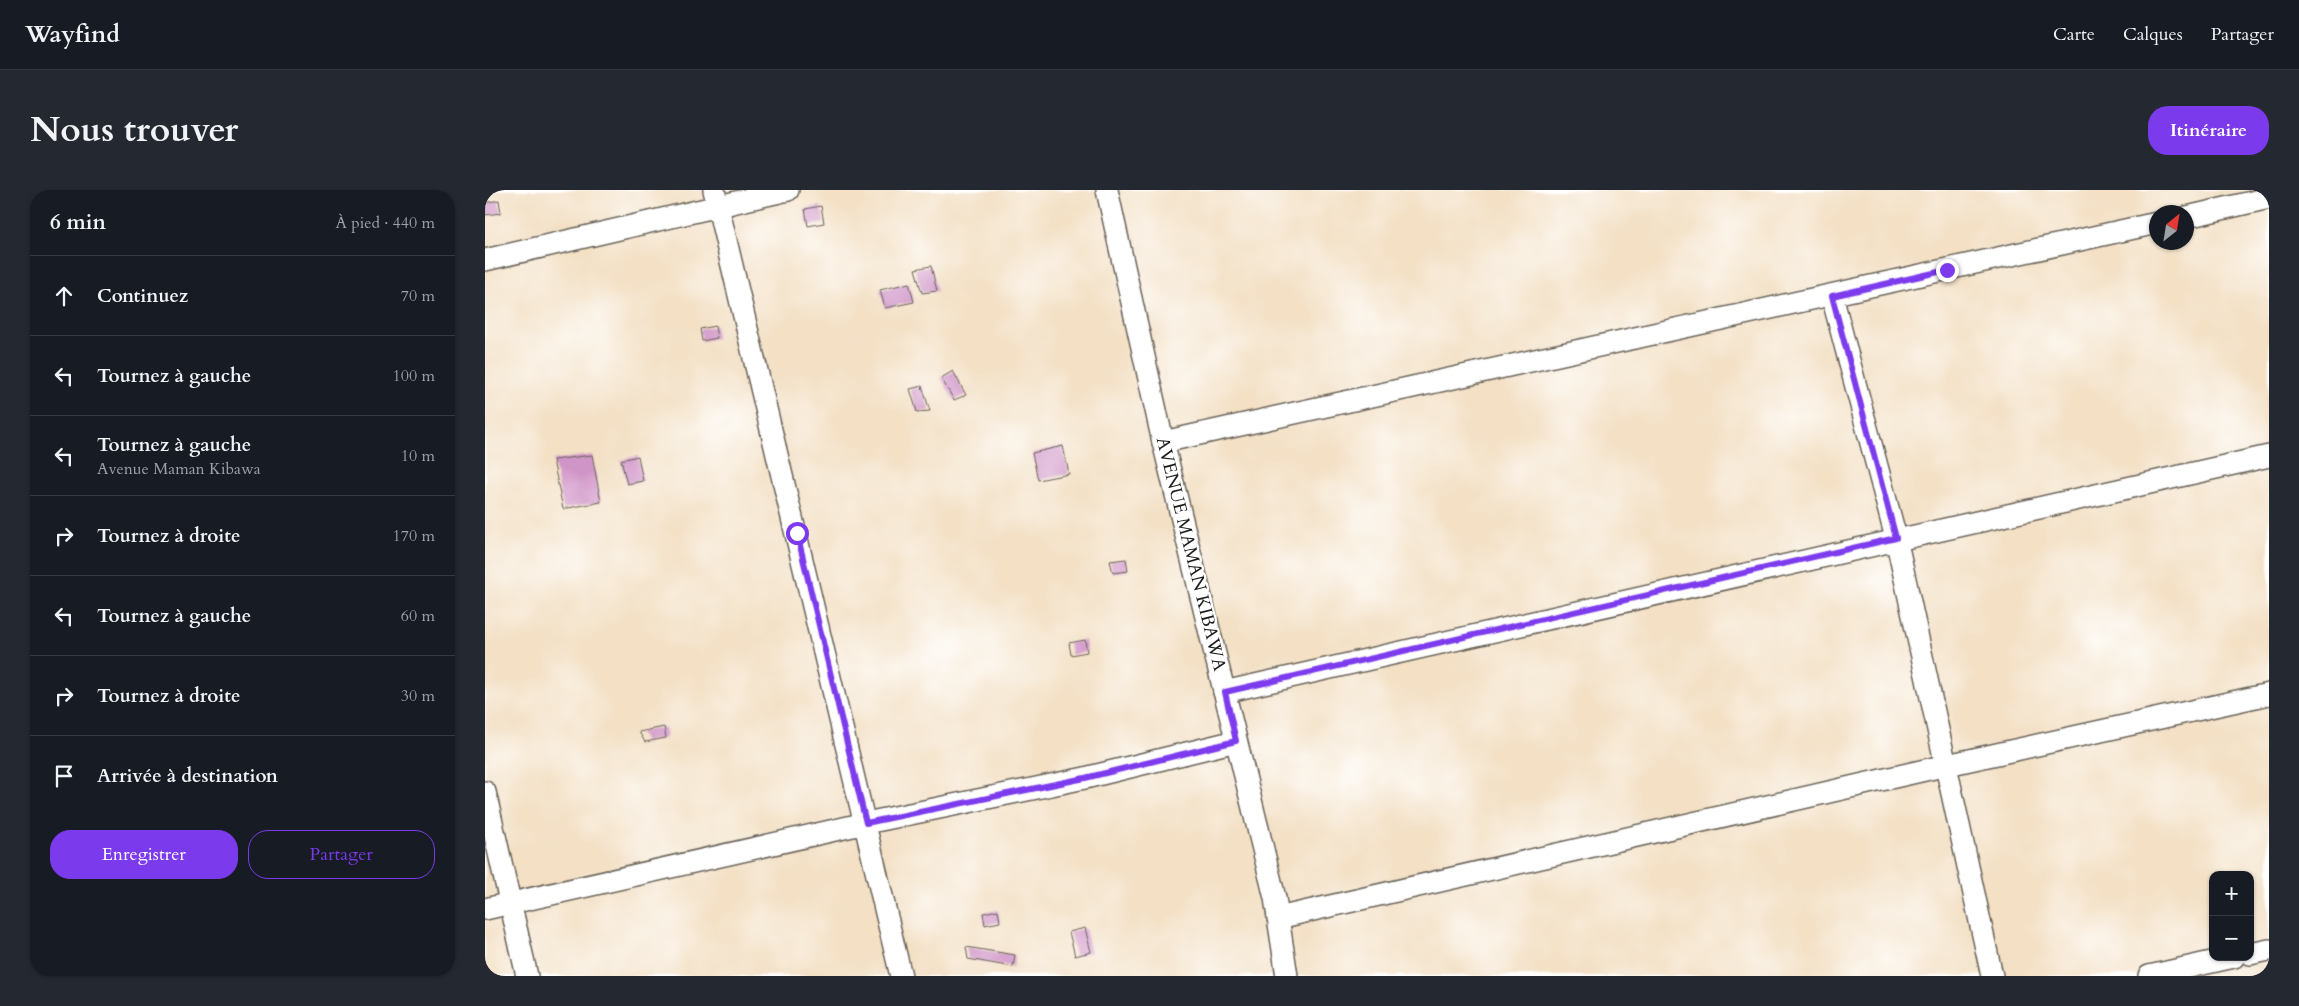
<!DOCTYPE html>
<html lang="fr">
<meta charset="utf-8">
<style>
:root{--surface:#171b24;--page:#242831;--text:#f1f3f6;--muted:#9ea1a6;--line:#363941;--accent:#7c3aed}
body{margin:0;font-family:Cardo,serif;background:var(--page);color:var(--text)}
.controls{position:absolute;right:15px;bottom:15px;display:grid;overflow:hidden;border-radius:10px;box-shadow:0 1px 4px #0004}
.controls button{width:45px;height:45px;display:grid;place-items:center;padding:0;border:0;border-bottom:1px solid var(--line);background:var(--surface);color:var(--text);font:25px sans-serif}
.compass{position:absolute;left:1664px;top:15px;width:45px;height:45px;border-radius:50%;background:var(--surface);box-shadow:0 1px 4px #0004;rotate:30deg}
.stop{position:absolute;width:15px;height:15px;margin:-11px;border:4px solid #7c3aed;border-radius:50%;background:#fff}
.stop.end{background:#7c3aed;border-color:#fff;box-shadow:0 1px 5px #0008}
.list{margin:0;padding:0;list-style:none}
h2{display:flex;justify-content:space-between;align-items:center;height:65px;margin:0;padding:0 20px;font-size:21px}
h2 small{font-size:16px;font-weight:400;color:var(--muted)}
.list li{display:grid;grid-template-columns:32px 1fr auto;gap:15px;align-items:center;box-sizing:border-box;height:80px;padding:0 20px;border-top:1px solid var(--line)}
.list b{display:block;font-size:19px;white-space:nowrap}
.list p{margin:0;font-size:16px;white-space:nowrap;color:var(--muted)}
.list em{font-size:16px;font-style:normal;color:var(--muted)}
.actions{display:flex;gap:10px;padding:15px 20px}
.actions a{flex:1;padding:11px 0;border:1px solid var(--accent);border-radius:20px;text-align:center;font-size:18px;color:var(--accent)}
.actions .main{background:var(--accent);color:#fff}
.icon{flex:none;width:28px;height:28px;fill:none;stroke:currentColor;stroke-width:2;stroke-linecap:round;stroke-linejoin:round}
.map{position:relative;flex:none;width:1784px;height:786px;overflow:hidden;border-radius:20px}
header{display:flex;align-items:center;gap:30px;box-sizing:border-box;height:70px;padding:0 25px;background:var(--surface);border-bottom:1px solid var(--line)}
header strong{font-size:24px}
nav{display:flex;gap:28px;margin-inline-start:auto;font-size:18px}
.intro{display:flex;align-items:center;justify-content:space-between;box-sizing:border-box;height:120px;padding:0 30px}
h1{margin:0;font-size:35px}
.button{padding:12px 22px;border-radius:20px;background:var(--accent);color:#fff;font-size:18px;font-weight:700}
main{display:flex;gap:30px;padding:0 30px}
aside{flex:1;background:var(--surface);border-radius:20px;box-shadow:0 1px 4px #0004}
.map>svg:first-child{display:block}
</style>
<header>
<strong>Wayfind</strong>
<nav><a>Carte</a><a>Calques</a><a>Partager</a></nav>
</header>
<div class="intro"><h1>Nous trouver</h1><a class="button">Itinéraire</a></div>
<main>
<aside>
<h2>6 min<small>À pied · 440 m</small></h2>
<ul class="list">
<li><svg class="icon" aria-label="ahead" viewBox="0 0 24 24"><path d="M12 20V5M6 11l6-6 6 6"/></svg><div><b>Continuez</b></div><em>70 m</em></li>
<li><svg class="icon" aria-label="left" viewBox="0 0 24 24"><path d="M17 20v-9H6M10 6l-5 5 5 5"/></svg><div><b>Tournez à gauche</b></div><em>100 m</em></li>
<li><svg class="icon" aria-label="left" viewBox="0 0 24 24"><path d="M17 20v-9H6M10 6l-5 5 5 5"/></svg><div><b>Tournez à gauche</b><p>Avenue Maman Kibawa</p></div><em>10 m</em></li>
<li><svg class="icon" aria-label="right" viewBox="0 0 24 24"><path d="M7 20v-9h11M14 6l5 5-5 5"/></svg><div><b>Tournez à droite</b></div><em>170 m</em></li>
<li><svg class="icon" aria-label="left" viewBox="0 0 24 24"><path d="M17 20v-9H6M10 6l-5 5 5 5"/></svg><div><b>Tournez à gauche</b></div><em>60 m</em></li>
<li><svg class="icon" aria-label="right" viewBox="0 0 24 24"><path d="M7 20v-9h11M14 6l5 5-5 5"/></svg><div><b>Tournez à droite</b></div><em>30 m</em></li>
<li><svg class="icon" aria-label="arrive" viewBox="0 0 24 24"><path d="M6 21V4h12l-3 4 3 4H6"/></svg><div><b>Arrivée à destination</b></div></li>
</ul>
<div class="actions"><a class="main">Enregistrer</a><a>Partager</a></div>
</aside>
<div class="map">
<svg width="1784" height="786" viewBox="0 0 1784 786">
<rect width="100%" height="100%" fill="#fff"/>
<filter id="ink" filterUnits="userSpaceOnUse"><feTurbulence type="fractalNoise" baseFrequency=".02" numOctaves="2"/><feDisplacementMap in="SourceGraphic" scale="10" xChannelSelector="R" yChannelSelector="G"/><feConvolveMatrix kernelMatrix="1 2 1 2 8 2 1 2 1" color-interpolation-filters="sRGB"/></filter>
<filter id="wash" filterUnits="userSpaceOnUse"><feTurbulence type="fractalNoise" baseFrequency=".0096" numOctaves="4" result="noise"/><feDisplacementMap in="SourceGraphic" scale="20" xChannelSelector="R" yChannelSelector="G"/><feGaussianBlur stdDeviation="1.12" result="paint"/><feColorMatrix in="noise" values="0 0 0 0 0 0 0 0 0 0 0 0 0 0 0 0 0 1.4 0 .05"/><feComposite in="paint" operator="in"/></filter>
<g filter="url(#wash)">
<rect width="100%" height="100%" fill="#f3e0c5"/>
<g id="blocks">
<g fill="#d095c7">
<polygon points="14,10 16,23 0,25 0,13"/>
<polygon points="336,16 339,33 323,36 320,19"/>
<polygon points="446,76 452,101 437,103 430,79"/>
<polygon points="424,93 429,112 400,118 395,100"/>
<polygon points="230,136 232,148 217,151 215,139"/>
<polygon points="468,181 481,205 469,210 456,188"/>
<polygon points="437,196 445,221 432,222 425,199"/>
<polygon points="578,256 584,284 553,290 547,263"/>
<polygon points="107,265 116,312 78,319 68,270"/>
<polygon points="153,266 158,291 142,294 136,270"/>
<polygon points="641,369 643,381 628,383 625,371"/>
<polygon points="600,450 602,462 586,465 584,453"/>
<polygon points="179,537 181,548 160,552 154,542"/>
<polygon points="513,720 515,732 500,735 498,723"/>
<polygon points="600,738 606,762 590,766 584,742"/>
<polygon points="481,757 530,765 528,777 483,769"/>
</g>
</g>
</g>
<g filter="url(#ink)">
<use href="#blocks" fill-opacity="0" stroke="#676157" stroke-width="1"/>
<g fill="none" stroke-linecap="round" stroke-linejoin="round">
<g stroke="#676157" stroke-width="24">
<g id="street">
<polyline points="229,0 416,786"/>
<polyline points="622,0 678,252 790,708 802,786"/>
<polyline points="1702,27 1784,8"/>
<polyline points="0,70 303,0"/>
<polyline points="1347,106 1411,348 1507,786"/>
<polyline points="678,252 1672,33"/>
<polyline points="739,502 1784,266"/>
<polyline points="0,602 42,786"/>
<polyline points="0,719 381,633 600,588 751,551"/>
<polyline points="793,728 1462,575 1784,504"/>
<polyline points="1765,764 1784,760"/>
<polyline points="1664,786 1749,767"/>
</g>
</g>
<use href="#street" stroke="#fff" stroke-width="21"/>
</g>
</g>
<g fill="none" stroke-linecap="round" stroke-linejoin="round" filter="url(#ink)">
<polyline stroke="#7c3aed" stroke-width="6" points="312,343 381,633 600,588 751,551 740,502 1411,348 1347,106 1462,80"/>
</g>
<g text-anchor="middle" dominant-baseline="central" stroke-width="4.5" stroke-linejoin="round" paint-order="stroke">
<g font-size="18" fill="#1c1c1c" stroke="#fff">
<text transform="translate(706 364) rotate(76)">AVENUE MAMAN KIBAWA</text>
</g>
</g>
</svg>
<div class="controls">
<button>+</button>
<button>−</button>
</div>
<svg class="compass" viewBox="-18 -18 36 36"><path d="M0-13l5 13h-10z" fill="#e53935"/><path d="M0 13l5-13h-10z" fill="#9ea1a6"/></svg>
<div class="stop" style="left:312px;top:343px"></div>
<div class="stop end" style="left:1462px;top:80px"></div>
</div>
</main>
